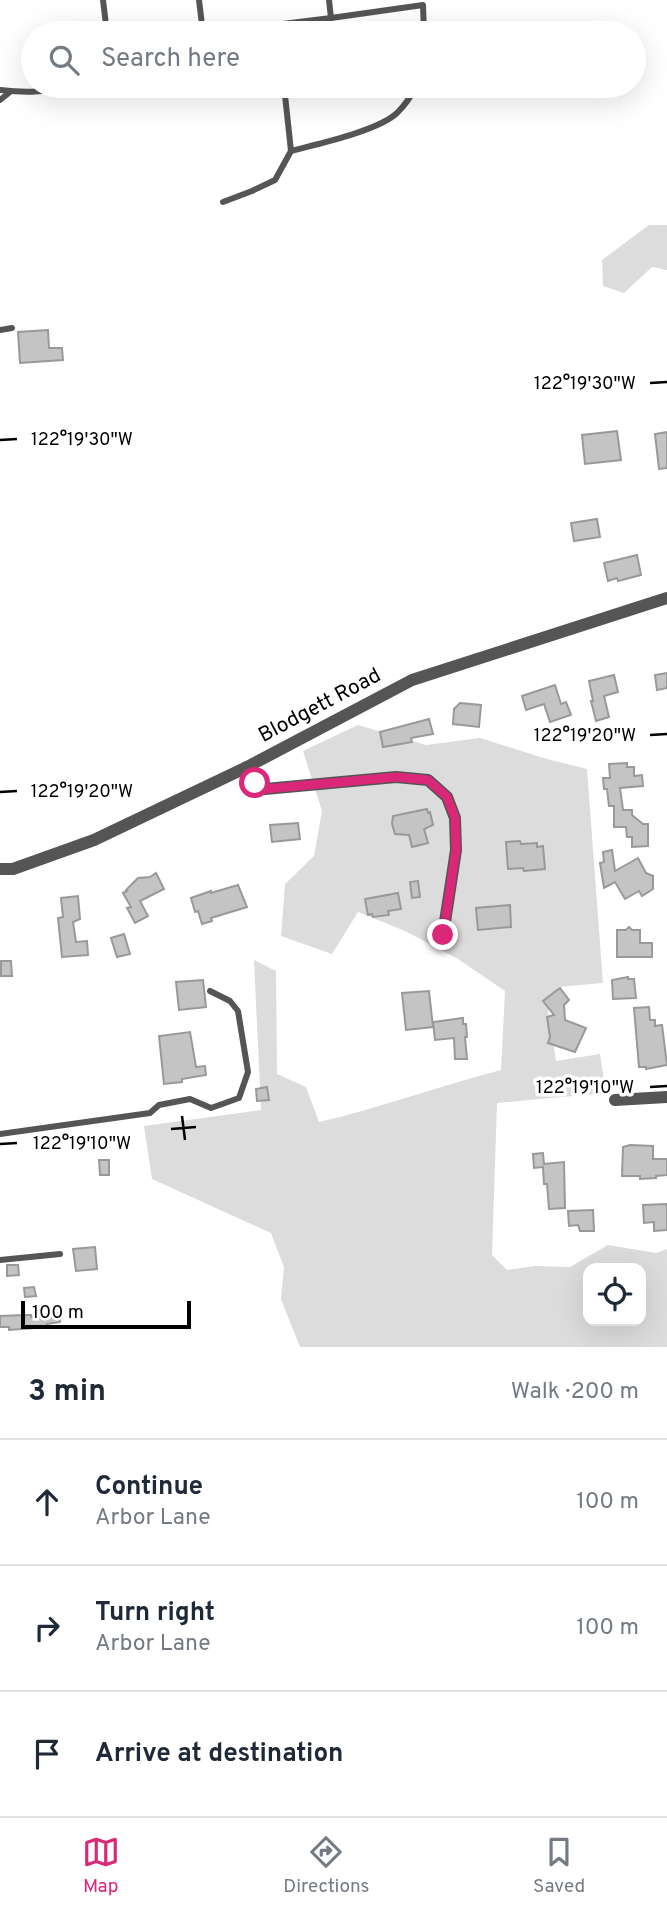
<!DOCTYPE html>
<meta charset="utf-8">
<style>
:root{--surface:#fff;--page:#f6f6f7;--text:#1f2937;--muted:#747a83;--line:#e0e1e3;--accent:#db2777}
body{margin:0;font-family:Overpass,sans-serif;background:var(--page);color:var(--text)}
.controls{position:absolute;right:21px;bottom:21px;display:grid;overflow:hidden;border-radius:14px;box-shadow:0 7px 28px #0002}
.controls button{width:63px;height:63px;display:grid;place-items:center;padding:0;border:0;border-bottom:2px solid var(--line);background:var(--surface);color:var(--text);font:35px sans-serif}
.scale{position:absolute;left:21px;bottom:18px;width:170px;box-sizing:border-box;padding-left:7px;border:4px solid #000;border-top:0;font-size:19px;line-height:24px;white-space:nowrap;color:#000;-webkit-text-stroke:5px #fff;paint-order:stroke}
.stop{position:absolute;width:21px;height:21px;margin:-16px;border:5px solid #db2777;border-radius:50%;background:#fff}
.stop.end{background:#db2777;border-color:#fff;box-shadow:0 2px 7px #0008}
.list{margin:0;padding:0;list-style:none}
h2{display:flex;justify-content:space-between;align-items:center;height:91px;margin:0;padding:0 28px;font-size:30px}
h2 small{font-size:23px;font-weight:400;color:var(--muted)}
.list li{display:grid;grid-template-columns:46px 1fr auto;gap:21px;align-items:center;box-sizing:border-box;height:126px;padding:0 28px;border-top:2px solid var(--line)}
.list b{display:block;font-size:26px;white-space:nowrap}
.list p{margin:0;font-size:23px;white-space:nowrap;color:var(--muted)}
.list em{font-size:23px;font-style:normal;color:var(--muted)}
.icon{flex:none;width:38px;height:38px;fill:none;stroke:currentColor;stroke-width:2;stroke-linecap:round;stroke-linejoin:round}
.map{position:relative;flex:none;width:667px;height:1347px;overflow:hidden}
.search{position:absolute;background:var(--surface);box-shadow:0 7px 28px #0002;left:21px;right:21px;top:21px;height:77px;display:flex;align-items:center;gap:18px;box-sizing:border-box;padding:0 24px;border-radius:38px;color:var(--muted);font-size:26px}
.sheet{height:469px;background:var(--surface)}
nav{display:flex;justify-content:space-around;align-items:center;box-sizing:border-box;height:98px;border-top:2px solid var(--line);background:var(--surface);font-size:19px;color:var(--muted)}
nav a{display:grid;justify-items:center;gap:4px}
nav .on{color:var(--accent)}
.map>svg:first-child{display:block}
</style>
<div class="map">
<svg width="667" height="1347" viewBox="0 0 667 1347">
<rect width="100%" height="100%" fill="#fff"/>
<g fill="#dcdcdc" fill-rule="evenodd">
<polygon points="649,225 667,225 667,270 652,267 624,293 603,286 602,260"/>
<path d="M358,725L426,745L480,738L547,759L587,769L603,983L558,987L548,1012L556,1061L600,1054L606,1093L497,1103L492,1255L507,1270L535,1266L570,1267L608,1245L656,1253L667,1249V1347H300L281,1299L284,1267L271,1233L152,1179L144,1126L261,1110L254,960L276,971L277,1074L306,1087L319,1122C380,1108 439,1086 501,1070L505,991L458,959L405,931L358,912L332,954L281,936L285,884L314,856L322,811L303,751ZM588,1268H641V1321H588Z"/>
</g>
<g fill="#c4c4c4" stroke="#999" stroke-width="2">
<polygon points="48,330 49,348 62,348 63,360 20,363 18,332"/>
<polygon points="617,431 621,460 585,464 582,435"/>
<polygon points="667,432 667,468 659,469 655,434"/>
<polygon points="597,519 600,537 574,541 571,523"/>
<polygon points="637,555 641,575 618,581 617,578 608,581 604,563"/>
<polygon points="667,673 667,688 657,690 655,675"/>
<polygon points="614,675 618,692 604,696 609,717 596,721 591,701 593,701 589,681"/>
<polygon points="555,685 561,704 566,702 571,715 550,722 544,704 526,710 522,696"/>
<polygon points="460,703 481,705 479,727 453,724 454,709"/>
<polygon points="429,719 433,734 411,738 412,742 383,747 380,732"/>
<polygon points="627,763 627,767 634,767 634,776 642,775 643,786 620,788 623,810 632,810 632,815 643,824 648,824 648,846 632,847 632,837 627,837 626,827 614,827 614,806 609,806 607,789 604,789 603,778 610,778 609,764"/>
<polygon points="427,809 428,813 430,812 433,825 424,829 428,843 412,847 409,835 395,834 392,824 393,816"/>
<polygon points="298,823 300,839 272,842 270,825"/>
<polygon points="520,841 521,844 537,843 537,847 543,846 545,869 524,871 523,868 508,869 506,842"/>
<polygon points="612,850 615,871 638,858 646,873 653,876 653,889 642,896 639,891 625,899 615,882 604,888 600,863 604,862 603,852"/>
<polygon points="156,873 164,889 140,901 148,916 135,923 127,908 131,907 123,893 127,891 126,890 138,878 150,877"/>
<polygon points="418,881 420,897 412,898 410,882"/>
<polygon points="238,885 247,907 211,918 212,921 202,924 198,911 195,912 191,898 211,891 211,893"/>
<polygon points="398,893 401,909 388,911 389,915 373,917 372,914 368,915 365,899"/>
<polygon points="78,896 80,919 73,922 76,942 87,941 88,955 62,957 58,918 63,917 61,898"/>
<polygon points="510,905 511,927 478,930 476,908"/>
<polygon points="629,927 632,930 640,930 640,943 652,943 652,957 617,957 617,930 626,930"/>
<polygon points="124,934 130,954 117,957 111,938"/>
<polygon points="1,961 11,961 12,976 1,976"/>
<polygon points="628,977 628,979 634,979 636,998 613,999 612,980"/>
<polygon points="203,980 206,1007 179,1010 176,982"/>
<polygon points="560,988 569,1000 564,1005 565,1020 586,1028 575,1052 548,1043 550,1037 547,1017 554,1015 543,1001"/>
<polygon points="429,991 433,1027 406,1030 402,993"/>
<polygon points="649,1007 650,1020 655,1020 655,1026 662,1025 667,1065 646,1069 646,1067 639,1067 634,1008"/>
<polygon points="463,1018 463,1024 466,1024 467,1037 465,1037 467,1059 455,1059 454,1038 435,1040 433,1022"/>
<polygon points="190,1032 196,1067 205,1066 206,1075 182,1079 182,1082 164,1084 159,1036"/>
<polygon points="267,1087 269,1100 257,1101 256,1089"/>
<polygon points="630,1145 653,1146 653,1159 667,1159 667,1175 656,1176 656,1178 640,1179 640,1176 622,1176 623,1147"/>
<polygon points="543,1153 544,1164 564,1162 565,1208 549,1209 547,1184 544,1184 543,1167 534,1168 533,1154"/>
<polygon points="99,1160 109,1160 109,1175 100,1175"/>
<polygon points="667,1204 667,1230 654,1231 654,1222 644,1223 643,1205"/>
<polygon points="593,1210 594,1231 580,1231 578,1225 569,1226 568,1211"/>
<polygon points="95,1247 97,1269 76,1271 73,1249"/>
<polygon points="7,1265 18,1265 19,1275 7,1276"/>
<polygon points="34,1287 36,1296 25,1297 24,1288"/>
<polygon points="59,1313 60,1322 47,1324 48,1327 9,1330 9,1327 0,1327 0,1316 24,1315 31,1315 31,1317"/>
</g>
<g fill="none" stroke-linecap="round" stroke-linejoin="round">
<g stroke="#555" stroke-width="6">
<polyline points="103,0 107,33"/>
<polyline points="199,0 203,33"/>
<polyline points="329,0 331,18 423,5 424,33"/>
<polyline points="210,33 331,18"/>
<path d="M0,90C16,92 48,94 62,86"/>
<polyline points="0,100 10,92"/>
<path d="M291,151C317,144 378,131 397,113C404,106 412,95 416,86"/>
<polyline points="223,202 252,191 275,180 291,151 284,86"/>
<polyline points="0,330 12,328"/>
<polyline points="0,1134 150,1113 159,1105 190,1099 211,1108 239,1098 248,1072 238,1011 230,1001 210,991"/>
<polyline points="0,1260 60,1254"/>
</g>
<g stroke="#555" stroke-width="12">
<polyline points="247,767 255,783 265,789 396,777 428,780 447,797 455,818 456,850 443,935"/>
<polyline points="0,869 13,869 94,840 247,767 412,680 667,598"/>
<polyline points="615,1100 667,1097"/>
</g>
</g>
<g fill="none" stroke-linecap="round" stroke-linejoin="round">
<polyline stroke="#db2777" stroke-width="9" points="255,783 265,789 396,777 428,780 447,797 455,818 456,850 443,935"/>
</g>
<path fill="none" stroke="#000" stroke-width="2.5" d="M650,383L667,382M0,440L17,439M650,735L667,734M0,792L17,791M650,1087L667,1086M182,1116L185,1140M171,1129L196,1127M0,1144L17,1143"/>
<g text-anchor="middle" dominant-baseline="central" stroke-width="7" stroke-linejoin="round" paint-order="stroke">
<g font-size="21" fill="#000" stroke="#fff">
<text transform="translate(320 706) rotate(-28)">Blodgett Road</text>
</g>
</g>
<g font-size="18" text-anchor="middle" fill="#000" stroke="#fff" stroke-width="7" stroke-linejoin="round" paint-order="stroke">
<text x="585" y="389">122°19'30"W</text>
<text x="82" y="445">122°19'30"W</text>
<text x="585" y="741">122°19'20"W</text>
<text x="82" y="797">122°19'20"W</text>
<text x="585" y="1093">122°19'10"W</text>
<text x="82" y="1149">122°19'10"W</text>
</g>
</svg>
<div class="controls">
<button><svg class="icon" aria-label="locate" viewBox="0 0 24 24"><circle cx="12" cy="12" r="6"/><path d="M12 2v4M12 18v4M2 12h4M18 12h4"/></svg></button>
</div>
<div class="scale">100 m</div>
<div class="stop" style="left:255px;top:783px"></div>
<div class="stop end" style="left:443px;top:935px"></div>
<div class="search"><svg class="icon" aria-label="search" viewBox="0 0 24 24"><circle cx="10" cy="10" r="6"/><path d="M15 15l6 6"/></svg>Search here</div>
</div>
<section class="sheet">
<h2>3 min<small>Walk · 200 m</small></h2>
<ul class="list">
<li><svg class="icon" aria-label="ahead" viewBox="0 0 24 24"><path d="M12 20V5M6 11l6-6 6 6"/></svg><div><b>Continue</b><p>Arbor Lane</p></div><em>100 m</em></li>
<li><svg class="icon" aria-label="right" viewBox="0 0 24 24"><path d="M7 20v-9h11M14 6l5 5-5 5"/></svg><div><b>Turn right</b><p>Arbor Lane</p></div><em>100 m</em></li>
<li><svg class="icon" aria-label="arrive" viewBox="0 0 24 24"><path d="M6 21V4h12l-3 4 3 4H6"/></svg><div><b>Arrive at destination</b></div></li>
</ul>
</section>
<nav>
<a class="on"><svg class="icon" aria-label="map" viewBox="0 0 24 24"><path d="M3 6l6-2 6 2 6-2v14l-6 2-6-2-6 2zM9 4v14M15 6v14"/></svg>Map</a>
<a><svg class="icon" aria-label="directions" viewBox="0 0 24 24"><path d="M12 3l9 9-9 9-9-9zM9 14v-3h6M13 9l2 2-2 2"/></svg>Directions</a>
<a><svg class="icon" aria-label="saved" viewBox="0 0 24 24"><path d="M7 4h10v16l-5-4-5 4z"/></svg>Saved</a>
</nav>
